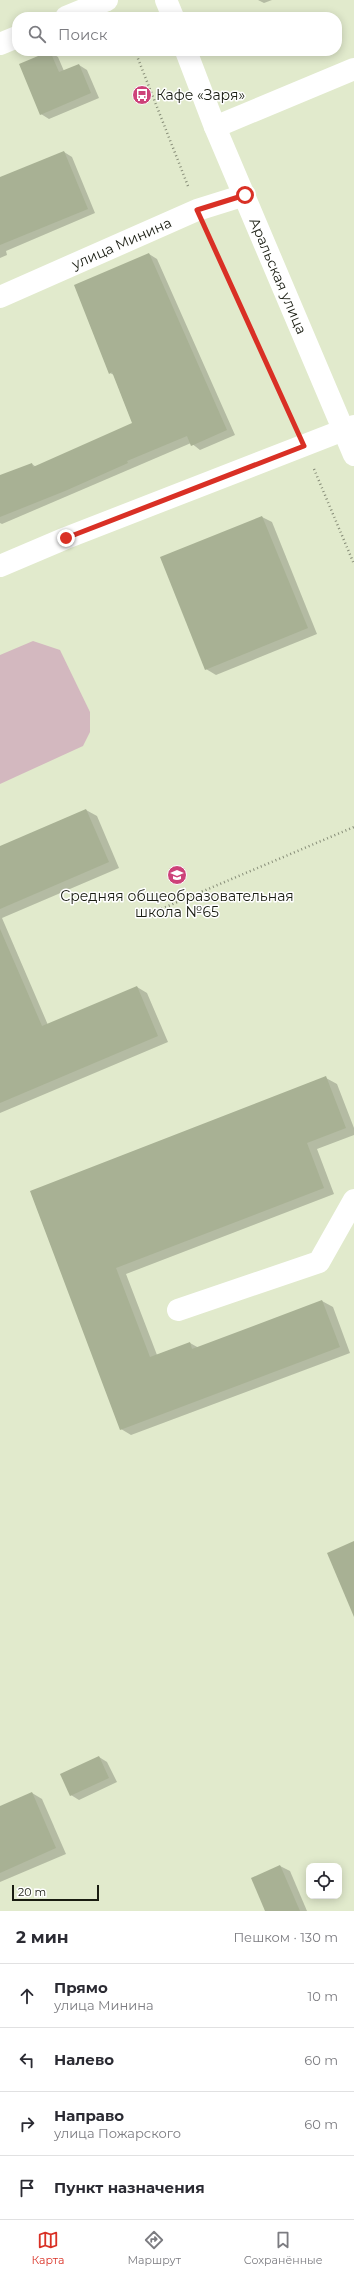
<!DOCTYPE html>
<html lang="ru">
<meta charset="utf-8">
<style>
:root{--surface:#fff;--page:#f2f2f3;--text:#2b2b33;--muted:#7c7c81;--line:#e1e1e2;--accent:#d93025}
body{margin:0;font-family:Montserrat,sans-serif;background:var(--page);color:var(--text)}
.controls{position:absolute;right:12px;bottom:12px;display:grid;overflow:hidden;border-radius:8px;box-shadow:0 2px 10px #0003}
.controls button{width:36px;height:36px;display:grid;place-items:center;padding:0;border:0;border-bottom:1px solid var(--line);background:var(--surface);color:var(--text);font:20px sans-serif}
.scale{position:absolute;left:12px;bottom:10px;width:87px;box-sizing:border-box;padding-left:4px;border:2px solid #191c11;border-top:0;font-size:11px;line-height:14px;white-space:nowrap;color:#191c11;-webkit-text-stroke:3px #fff;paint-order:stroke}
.stop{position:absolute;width:12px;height:12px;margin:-9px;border:3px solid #d93025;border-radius:50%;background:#fff}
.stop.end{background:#d93025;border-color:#fff;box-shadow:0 1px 4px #0008}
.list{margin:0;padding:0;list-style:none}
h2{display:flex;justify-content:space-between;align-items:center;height:52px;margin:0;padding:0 16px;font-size:17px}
h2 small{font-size:13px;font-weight:400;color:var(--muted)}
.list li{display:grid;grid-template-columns:26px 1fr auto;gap:12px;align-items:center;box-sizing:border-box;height:64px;padding:0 16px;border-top:1px solid var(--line)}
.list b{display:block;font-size:15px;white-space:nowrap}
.list p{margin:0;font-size:13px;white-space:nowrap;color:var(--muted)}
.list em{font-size:13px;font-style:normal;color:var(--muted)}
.icon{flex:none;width:22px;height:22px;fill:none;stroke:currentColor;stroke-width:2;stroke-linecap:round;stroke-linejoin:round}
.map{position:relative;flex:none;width:354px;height:1911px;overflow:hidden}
.search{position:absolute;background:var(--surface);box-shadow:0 2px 10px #0003;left:12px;right:12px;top:12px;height:44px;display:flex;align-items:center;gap:10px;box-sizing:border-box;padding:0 14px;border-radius:16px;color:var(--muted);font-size:15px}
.sheet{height:308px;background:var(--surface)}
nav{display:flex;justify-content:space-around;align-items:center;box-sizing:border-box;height:56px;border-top:1px solid var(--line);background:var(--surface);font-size:11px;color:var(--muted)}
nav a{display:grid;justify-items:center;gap:2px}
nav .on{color:var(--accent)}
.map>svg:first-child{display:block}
</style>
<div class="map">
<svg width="354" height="1911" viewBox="0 0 354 1911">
<rect width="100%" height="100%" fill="#e1eacc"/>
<polygon fill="#d3b8bf" points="33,641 60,650 90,712 90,732 83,746 0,784 0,655"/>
<g fill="#0003">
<polygon points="258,0 272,0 264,3"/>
<polygon points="50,52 58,57 64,71 79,65 87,70 99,98 49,119 41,114"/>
<polygon points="64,152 72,157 95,213 6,251 7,255 0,258 0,178"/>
<polygon points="149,254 157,259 235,435 200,450 191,443 2,524 0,523 0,476 32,464 36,467 133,424 114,375 110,373"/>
<polygon points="262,517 272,522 317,634 216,675 206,669 161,558"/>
<polygon points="86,810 97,816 119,868 2,918 48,1025 137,987 147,993 168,1042 0,1113 0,847"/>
<polygon points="326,1078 337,1084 354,1128 354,1135 317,1149 334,1194 126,1274 157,1355 190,1343 199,1348 322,1301 333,1307 350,1353 131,1435 121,1429 31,1192"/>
<polygon points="99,1757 107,1762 117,1782 79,1800 71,1795"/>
<polygon points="32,1793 42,1799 66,1854 0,1882 0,1807"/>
<polygon points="280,1866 290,1871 307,1911 267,1911"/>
</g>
<g fill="#a8b194">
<polygon points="50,51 59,72 79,64 91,93 40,115 19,64"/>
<polygon points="64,151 88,209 0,245 0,177"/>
<polygon points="149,253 227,430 191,446 187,436 127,461 128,463 65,491 0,517 0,475 32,463 33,467 132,423 112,372 109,374 74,285"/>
<polygon points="262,516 308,628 205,670 160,557"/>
<polygon points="86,809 109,862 0,909 0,846"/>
<polygon points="0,929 42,1026 137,986 158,1036 0,1103"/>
<polygon points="326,1076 346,1128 307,1143 324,1188 116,1268 150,1357 190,1342 192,1349 322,1300 340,1347 120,1430 30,1191"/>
<polygon points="354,1541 354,1617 327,1553"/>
<polygon points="99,1756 109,1778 70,1796 60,1774"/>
<polygon points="32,1792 56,1848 0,1873 0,1806"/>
<polygon points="280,1865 300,1911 265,1911 251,1878"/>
</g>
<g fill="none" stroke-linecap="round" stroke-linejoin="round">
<g stroke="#878d78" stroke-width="2.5" stroke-dasharray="1 3" stroke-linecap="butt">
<polyline points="135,51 188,186"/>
<polyline points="207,233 293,422"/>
<polyline points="314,469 354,564"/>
<polyline points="154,912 354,827"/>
</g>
<g stroke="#fff" stroke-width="22">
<polyline points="166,0 173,17"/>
<polyline points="66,17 107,0"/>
<polyline points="0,44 17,37"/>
<path id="s1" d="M186,51L215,127L354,455"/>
<polyline points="215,127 354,69"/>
<path id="s2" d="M0,297L197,210L245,195"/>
<polyline points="0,566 66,538 354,426"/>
<polyline points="178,1310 319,1262 354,1200"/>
</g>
</g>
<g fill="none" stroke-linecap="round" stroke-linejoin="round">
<polyline stroke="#d93025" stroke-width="5" points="66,538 304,446 197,210 245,195"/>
</g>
<defs>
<g id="bus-disc" transform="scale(1)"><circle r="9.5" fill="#cd4279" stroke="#fff"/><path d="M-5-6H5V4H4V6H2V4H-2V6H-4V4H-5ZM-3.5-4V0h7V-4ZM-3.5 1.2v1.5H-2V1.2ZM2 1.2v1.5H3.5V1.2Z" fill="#fff"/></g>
<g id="school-disc" transform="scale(1)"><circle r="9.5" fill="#cd4279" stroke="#fff"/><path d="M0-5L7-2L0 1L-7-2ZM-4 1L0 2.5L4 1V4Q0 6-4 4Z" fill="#fff"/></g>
</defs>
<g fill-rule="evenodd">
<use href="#bus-disc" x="142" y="95"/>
<use href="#school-disc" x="177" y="875"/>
</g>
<g text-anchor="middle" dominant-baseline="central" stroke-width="3" stroke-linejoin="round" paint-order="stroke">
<g font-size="14" fill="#191c11" stroke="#fff" text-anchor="start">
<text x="156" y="95">Кафе «Заря»</text>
<text x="177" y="896" text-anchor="middle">Средняя общеобразовательная<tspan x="177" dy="16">школа №65</tspan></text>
</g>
<g font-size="14" fill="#191c11" stroke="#fff">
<text stroke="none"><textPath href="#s2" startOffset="133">улица Минина</textPath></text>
<text stroke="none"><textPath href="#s1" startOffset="243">Аральская улица</textPath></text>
</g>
</g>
</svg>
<div class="controls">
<button><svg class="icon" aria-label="locate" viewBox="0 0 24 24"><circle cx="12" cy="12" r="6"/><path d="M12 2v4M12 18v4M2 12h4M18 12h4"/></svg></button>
</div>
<div class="scale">20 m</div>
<div class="stop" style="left:245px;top:195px"></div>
<div class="stop end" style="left:66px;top:538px"></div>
<div class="search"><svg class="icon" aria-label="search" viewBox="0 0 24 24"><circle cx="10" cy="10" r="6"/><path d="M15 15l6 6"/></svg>Поиск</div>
</div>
<section class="sheet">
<h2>2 мин<small>Пешком · 130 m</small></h2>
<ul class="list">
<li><svg class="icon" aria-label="ahead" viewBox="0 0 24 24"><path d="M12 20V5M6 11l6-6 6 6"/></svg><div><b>Прямо</b><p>улица Минина</p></div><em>10 m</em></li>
<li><svg class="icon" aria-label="left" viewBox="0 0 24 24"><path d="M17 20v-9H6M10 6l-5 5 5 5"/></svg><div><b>Налево</b></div><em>60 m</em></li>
<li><svg class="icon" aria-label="right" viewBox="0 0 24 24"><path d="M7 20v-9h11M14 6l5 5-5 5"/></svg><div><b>Направо</b><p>улица Пожарского</p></div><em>60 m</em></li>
<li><svg class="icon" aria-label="arrive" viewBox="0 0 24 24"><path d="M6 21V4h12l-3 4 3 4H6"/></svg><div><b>Пункт назначения</b></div></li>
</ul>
</section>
<nav>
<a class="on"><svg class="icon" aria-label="map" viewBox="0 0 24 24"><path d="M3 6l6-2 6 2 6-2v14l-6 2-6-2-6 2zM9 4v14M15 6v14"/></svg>Карта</a>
<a><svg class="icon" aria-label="directions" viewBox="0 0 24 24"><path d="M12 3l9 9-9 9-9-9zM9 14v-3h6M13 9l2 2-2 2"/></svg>Маршрут</a>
<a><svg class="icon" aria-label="saved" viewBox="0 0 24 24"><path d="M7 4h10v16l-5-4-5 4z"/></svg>Сохранённые</a>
</nav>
